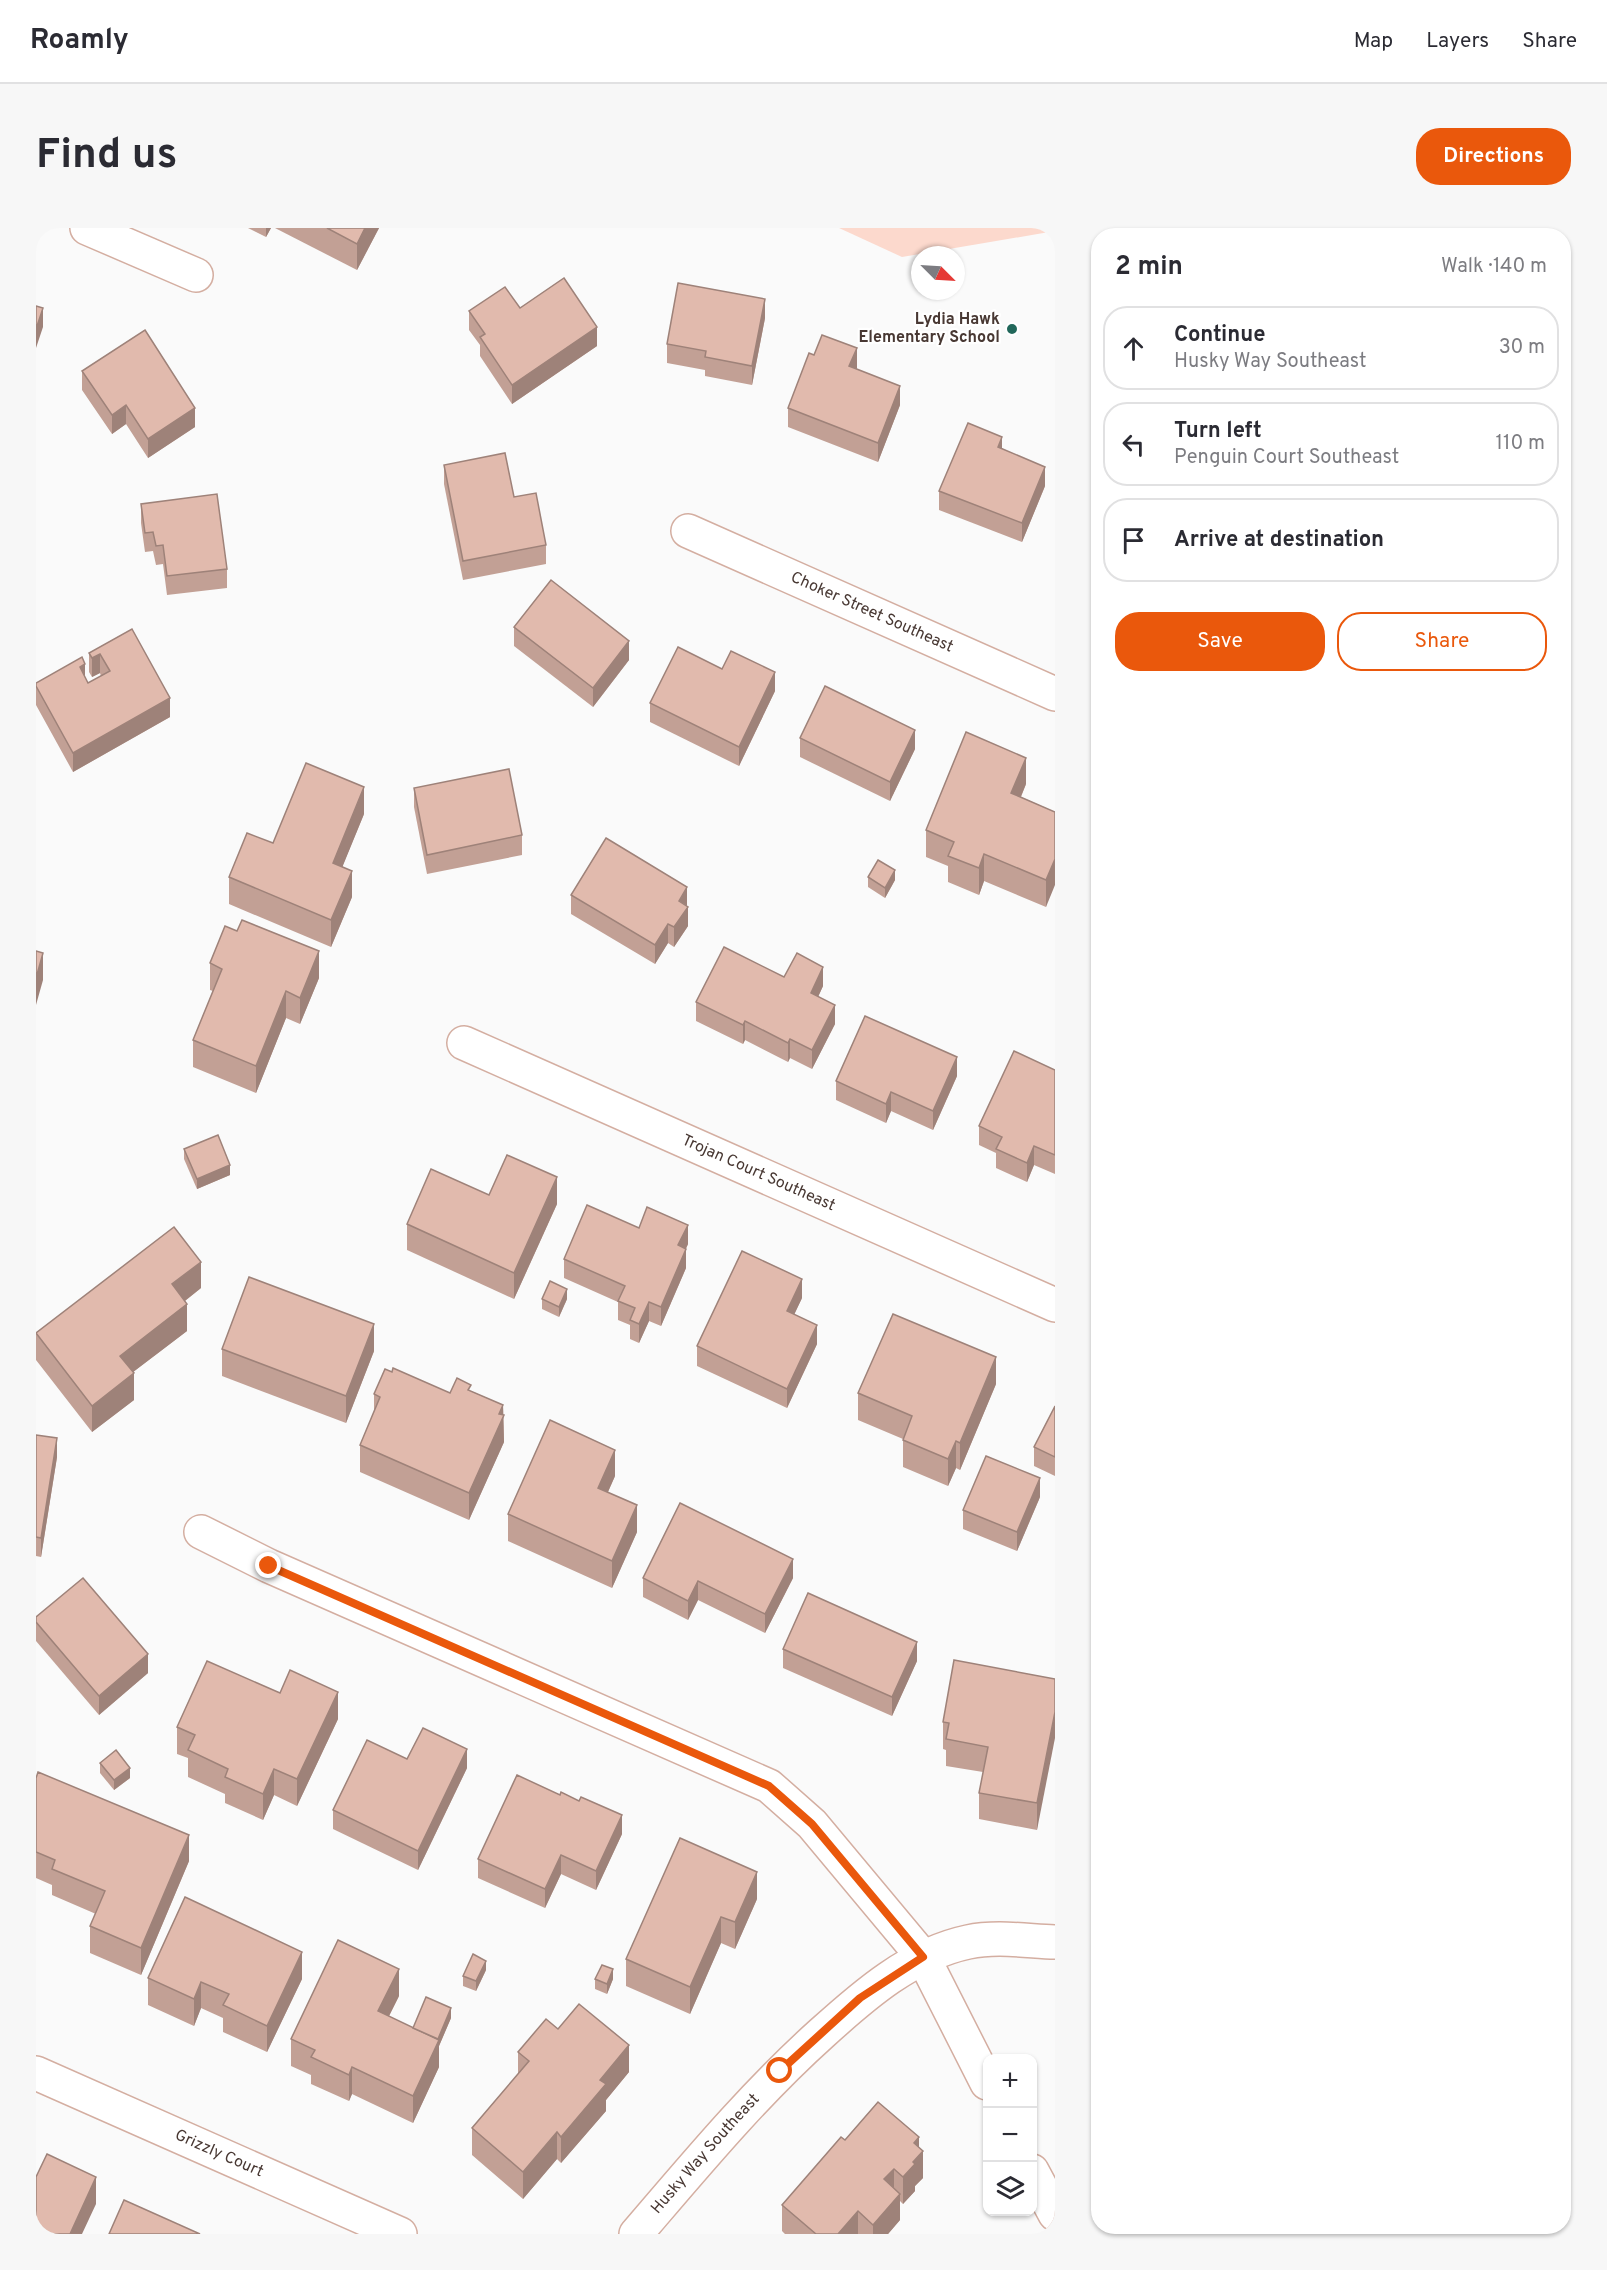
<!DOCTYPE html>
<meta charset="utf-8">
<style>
:root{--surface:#fff;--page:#f7f7f7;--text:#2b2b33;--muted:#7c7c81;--line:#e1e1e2;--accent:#ea580c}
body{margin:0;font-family:Overpass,sans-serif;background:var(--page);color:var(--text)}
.controls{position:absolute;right:18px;bottom:18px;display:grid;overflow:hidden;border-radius:12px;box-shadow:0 2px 4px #0004}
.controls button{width:54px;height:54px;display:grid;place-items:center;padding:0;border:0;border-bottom:2px solid var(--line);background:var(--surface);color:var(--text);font:30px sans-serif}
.compass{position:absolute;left:875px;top:18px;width:54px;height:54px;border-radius:50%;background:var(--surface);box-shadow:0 2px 4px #0004;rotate:114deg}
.stop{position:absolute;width:18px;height:18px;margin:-14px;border:4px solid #ea580c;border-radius:50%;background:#fff}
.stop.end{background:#ea580c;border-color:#fff;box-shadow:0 2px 6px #0008}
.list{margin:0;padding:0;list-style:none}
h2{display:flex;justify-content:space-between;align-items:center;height:78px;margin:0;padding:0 24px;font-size:26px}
h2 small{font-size:20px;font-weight:400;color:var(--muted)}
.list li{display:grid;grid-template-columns:39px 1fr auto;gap:18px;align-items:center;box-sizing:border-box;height:84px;margin:0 12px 12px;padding:0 12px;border:2px solid var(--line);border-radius:24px}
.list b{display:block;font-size:22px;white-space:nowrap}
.list p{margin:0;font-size:20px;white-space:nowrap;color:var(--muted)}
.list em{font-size:20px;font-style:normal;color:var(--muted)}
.actions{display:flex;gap:12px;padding:18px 24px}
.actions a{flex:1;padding:14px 0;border:2px solid var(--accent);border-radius:24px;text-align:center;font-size:21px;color:var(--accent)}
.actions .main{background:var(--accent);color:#fff}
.icon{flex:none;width:33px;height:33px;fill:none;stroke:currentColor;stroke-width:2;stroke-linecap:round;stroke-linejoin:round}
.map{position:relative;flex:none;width:1019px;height:2006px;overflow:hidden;border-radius:24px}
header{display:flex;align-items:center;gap:36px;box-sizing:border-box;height:84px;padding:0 30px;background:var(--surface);border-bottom:2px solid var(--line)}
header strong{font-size:28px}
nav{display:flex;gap:33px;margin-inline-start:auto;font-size:21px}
.intro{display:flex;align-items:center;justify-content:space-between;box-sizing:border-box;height:144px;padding:0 36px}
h1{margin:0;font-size:42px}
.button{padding:15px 27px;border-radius:24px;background:var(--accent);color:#fff;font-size:21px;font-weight:700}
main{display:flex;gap:36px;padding:0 36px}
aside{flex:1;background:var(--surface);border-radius:24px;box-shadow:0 2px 4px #0004}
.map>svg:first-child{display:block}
</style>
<header>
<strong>Roamly</strong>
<nav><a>Map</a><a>Layers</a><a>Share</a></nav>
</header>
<div class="intro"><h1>Find us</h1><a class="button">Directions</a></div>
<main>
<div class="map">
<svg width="1019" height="2006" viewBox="0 0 1019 2006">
<rect width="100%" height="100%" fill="#fafafa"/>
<polygon fill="#fcd9cd" points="803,0 1019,0 1019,3 866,29"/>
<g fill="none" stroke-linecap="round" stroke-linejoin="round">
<g stroke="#d4aea1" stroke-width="36">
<g id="minor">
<polyline points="51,0 160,47"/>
<path id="s1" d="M652,303L1019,466"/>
<path id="s2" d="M428,815L1019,1077"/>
<polyline points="165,1304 233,1338 733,1558 776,1596 887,1729 951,1855"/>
<path id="s3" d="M0,1845L364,2006"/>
<polyline points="996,1943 1019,1986"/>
<path id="s4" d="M600,2006C660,1936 718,1866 786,1805C828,1767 875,1726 932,1714C960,1708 991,1713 1019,1714"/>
</g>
</g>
<use href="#minor" stroke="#fff" stroke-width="33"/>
</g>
<g fill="#c2a095">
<polygon points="212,0 235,0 230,9"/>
<polygon points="239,0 343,0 321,42"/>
<polygon points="484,80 561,118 476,176 444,128 444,117 433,102 433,83"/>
<polygon points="729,90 716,157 669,148 669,142 631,135 631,116"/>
<polygon points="778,127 821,140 820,141 864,177 842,234 752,199 752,180"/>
<polygon points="46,143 159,199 112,230 90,196 76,206 46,162"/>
<polygon points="966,220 1009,258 986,314 903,282 903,263"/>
<polygon points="408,237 510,317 510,336 427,352 408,256"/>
<polygon points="105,276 191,341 191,360 131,367 127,336 120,337 117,323 109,324 105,295"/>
<polygon points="478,399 593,432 557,479 478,418"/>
<polygon points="96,401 134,489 37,544 0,477 0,455 49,449 52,455 65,448 64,445 56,449 53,444 53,425"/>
<polygon points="686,441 739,463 703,538 614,494 614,475"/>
<polygon points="764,510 879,521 854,573 764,529"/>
<polygon points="990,556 985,569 1019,584 1010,679 948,653 943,667 912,654 912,638 890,629 890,602"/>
<polygon points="378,560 486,607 486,627 391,646 378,579"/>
<polygon points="328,586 306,639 316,669 295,719 193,676 193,649 237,615"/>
<polygon points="832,649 859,652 849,670 832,659"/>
<polygon points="535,667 652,698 638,719 632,715 619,736 535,686"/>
<polygon points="174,735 283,750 264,796 250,790 220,865 157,839 157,812 177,763 174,762"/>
<polygon points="748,749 787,758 782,769 799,796 776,841 754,830 752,834 709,812 707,816 660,793 660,774"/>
<polygon points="1019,842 1019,946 998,937 991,954 960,940 960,925 943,917 943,898"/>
<polygon points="921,848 897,902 855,883 850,895 800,872 800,853"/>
<polygon points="148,921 194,947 161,961 148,931"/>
<polygon points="521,976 478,1071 371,1022 371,996"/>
<polygon points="603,1000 652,1016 650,1021 650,1040 625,1098 613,1093 603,1115 594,1111 594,1097 582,1092 582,1074 528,1050 528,1031"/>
<polygon points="165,1060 149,1073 151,1103 97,1144 98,1172 56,1204 0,1132 0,1105"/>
<polygon points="766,1070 758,1086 781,1116 751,1180 661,1138 661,1118"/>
<polygon points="506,1071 531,1071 523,1089 506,1081"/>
<polygon points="186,1121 338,1123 310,1195 186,1148"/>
<polygon points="356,1144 414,1165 435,1163 467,1177 468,1214 433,1292 324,1244 324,1217 338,1184 338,1166"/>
<polygon points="960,1156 924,1242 920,1240 912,1258 867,1239 867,1211 822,1192 822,1165"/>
<polygon points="1019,1178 1019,1248 998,1238 998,1219"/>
<polygon points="0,1207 21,1229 5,1329 0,1328"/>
<polygon points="579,1248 572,1264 601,1304 576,1360 472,1313 472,1286"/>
<polygon points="1004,1269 981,1323 927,1301 927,1282"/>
<polygon points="607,1350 757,1350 729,1405 662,1372 652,1392 607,1369"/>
<polygon points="0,1389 112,1445 63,1487 0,1413"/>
<polygon points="747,1421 881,1433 856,1488 747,1440"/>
<polygon points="1019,1451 1001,1602 943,1591 943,1565 947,1544 910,1538 910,1522 907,1521 907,1494"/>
<polygon points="244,1465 302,1491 261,1578 238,1567 227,1592 189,1575 189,1566 152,1549 152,1530 141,1526 141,1499"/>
<polygon points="371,1531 431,1540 382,1642 297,1601 297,1582"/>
<polygon points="64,1535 94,1550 78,1562 64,1545"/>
<polygon points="0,1550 153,1633 105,1747 54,1725 54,1698 60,1686 16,1667 16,1657 0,1650"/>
<polygon points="586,1606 560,1662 525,1646 509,1680 442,1650 442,1631"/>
<polygon points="721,1671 699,1721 685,1715 654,1786 590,1758 590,1731"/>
<polygon points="450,1742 440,1763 427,1758 427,1748"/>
<polygon points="112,1750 266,1751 231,1824 187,1804 187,1790 165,1780 158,1798 112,1777"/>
<polygon points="559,1751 577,1751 571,1766 559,1761"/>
<polygon points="363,1768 353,1788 377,1800 415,1790 403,1818 403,1839 377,1895 316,1866 313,1873 275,1856 275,1847 255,1838 255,1811"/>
<polygon points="522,1801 593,1844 570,1872 570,1883 525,1935 521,1931 487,1971 436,1927 436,1900 482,1846 482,1824"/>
<polygon points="809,1912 883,1920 887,1950 879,1958 879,1963 867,1976 864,1973 864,1992 852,2006 749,2006 746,2003 746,1977"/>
</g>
<g fill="#9e8279">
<polygon points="230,0 235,0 230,9"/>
<polygon points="329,0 343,0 321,42 321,16"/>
<polygon points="729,71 729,90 716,157 716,138"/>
<polygon points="7,80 7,99 0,120 0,101"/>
<polygon points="561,99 561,118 476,176 476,157"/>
<polygon points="821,120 821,140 813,158 813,138"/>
<polygon points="864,158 864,177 842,234 842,215"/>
<polygon points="90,177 90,196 76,206 76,187"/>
<polygon points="159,180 159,199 112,230 112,211"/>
<polygon points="966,209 966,228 962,219"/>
<polygon points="1009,239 1009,258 986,314 986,295"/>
<polygon points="593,413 593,432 557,479 557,460"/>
<polygon points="64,426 64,445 56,449 56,430"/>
<polygon points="49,436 49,455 44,439"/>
<polygon points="739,444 739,463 703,538 703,519"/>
<polygon points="134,470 134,489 37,544 37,525"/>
<polygon points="879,502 879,521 854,573 854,554"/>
<polygon points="990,530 990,556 975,592 975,565"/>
<polygon points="328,559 328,586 297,662 297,635"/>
<polygon points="948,626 948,653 943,667 943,640"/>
<polygon points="1019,631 1019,657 1010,679 1010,652"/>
<polygon points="859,642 859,652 849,670 849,660"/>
<polygon points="316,643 316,669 295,719 295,692"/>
<polygon points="651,659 651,678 643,673"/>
<polygon points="652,679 652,698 638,719 638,699"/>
<polygon points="632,696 632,715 619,736 619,717"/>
<polygon points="283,723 283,750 264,796 264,770"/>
<polygon points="7,725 7,752 0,777 0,750"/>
<polygon points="787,739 787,758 775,784 775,765"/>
<polygon points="250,763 250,790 220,865 220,838"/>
<polygon points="799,777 799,796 776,841 776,822"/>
<polygon points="709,793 709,812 707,816 707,797"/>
<polygon points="754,811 754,830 752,834 752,815"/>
<polygon points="921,829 921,848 897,902 897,883"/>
<polygon points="855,864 855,883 850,895 850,876"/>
<polygon points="998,918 998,937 991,954 991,935"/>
<polygon points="194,937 194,947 161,961 161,951"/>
<polygon points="521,949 521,976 478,1071 478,1045"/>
<polygon points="652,997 652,1016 642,1036 642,1017"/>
<polygon points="650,1021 650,1040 625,1098 625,1079"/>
<polygon points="165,1034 165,1060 136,1083 136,1056"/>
<polygon points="766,1051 766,1070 751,1102 751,1083"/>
<polygon points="531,1061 531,1071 523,1089 523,1079"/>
<polygon points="613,1074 613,1093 603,1115 603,1096"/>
<polygon points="151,1076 151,1103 84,1154 84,1128"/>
<polygon points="338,1096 338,1123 310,1195 310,1168"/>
<polygon points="781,1097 781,1116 751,1180 751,1161"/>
<polygon points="960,1129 960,1156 924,1242 924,1215"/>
<polygon points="98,1145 98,1172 56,1204 56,1178"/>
<polygon points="467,1177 468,1214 433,1292 433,1265"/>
<polygon points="21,1210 21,1229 5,1329 5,1310"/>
<polygon points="920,1213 920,1240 912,1258 912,1231"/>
<polygon points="579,1222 579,1248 562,1286 562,1260"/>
<polygon points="1004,1250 1004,1269 981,1323 981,1304"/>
<polygon points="601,1277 601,1304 576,1360 576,1333"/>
<polygon points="757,1331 757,1350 729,1405 729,1386"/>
<polygon points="662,1353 662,1372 652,1392 652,1373"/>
<polygon points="881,1414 881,1433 856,1488 856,1469"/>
<polygon points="112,1426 112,1445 63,1487 63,1468"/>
<polygon points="302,1464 302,1491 261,1578 261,1551"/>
<polygon points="1019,1484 1019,1510 1001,1602 1001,1575"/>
<polygon points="431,1521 431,1540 382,1642 382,1623"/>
<polygon points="94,1540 94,1550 78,1562 78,1552"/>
<polygon points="238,1541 238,1567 227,1592 227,1566"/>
<polygon points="586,1587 586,1606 560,1662 560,1643"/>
<polygon points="153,1607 153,1633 105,1747 105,1720"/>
<polygon points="525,1627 525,1646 509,1680 509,1661"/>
<polygon points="721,1644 721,1671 699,1721 699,1694"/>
<polygon points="685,1689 685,1715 654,1786 654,1759"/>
<polygon points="266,1724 266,1751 231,1824 231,1798"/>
<polygon points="450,1733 450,1742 440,1763 440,1753"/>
<polygon points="363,1741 363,1768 342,1810 342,1783"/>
<polygon points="577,1741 577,1751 571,1766 571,1756"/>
<polygon points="165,1754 165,1780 158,1798 158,1771"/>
<polygon points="415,1780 415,1790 403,1818 403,1839 377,1895 377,1868"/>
<polygon points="593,1817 593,1844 570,1872 570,1883 525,1935 525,1909 564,1852"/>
<polygon points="316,1839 316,1866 313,1873 313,1847"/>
<polygon points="521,1904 521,1931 487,1971 487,1944"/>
<polygon points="883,1909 883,1927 887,1923 887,1950 879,1958 879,1963 867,1976 867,1949 878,1915"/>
<polygon points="858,1941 858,1967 848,1951"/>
<polygon points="60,1949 60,1976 46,2006 34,2006"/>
<polygon points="864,1966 864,1992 852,2006 837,2006 837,1997"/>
<polygon points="822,1983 822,2006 802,2006"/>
</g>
<g fill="#e1baad" stroke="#9e8279" stroke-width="1.5">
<polygon points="291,0 329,0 321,16"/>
<polygon points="528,50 561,99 476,157 444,109 449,106 433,83 469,59 484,80"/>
<polygon points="642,55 729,71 716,138 669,129 670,123 631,116"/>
<polygon points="0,78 7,80 0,101"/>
<polygon points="109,102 159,180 112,211 90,177 76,187 46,143"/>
<polygon points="786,107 821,120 813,138 864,158 842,215 752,180 773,125 778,127"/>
<polygon points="932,195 966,209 962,219 1009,239 986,295 903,263"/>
<polygon points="469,225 478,269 500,265 510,317 427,333 408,237"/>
<polygon points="181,266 191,341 131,348 127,317 120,318 117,304 109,305 105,276"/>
<polygon points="515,352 593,413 557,460 478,399"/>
<polygon points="96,401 134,470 37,525 0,458 0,455 46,429 49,436 44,439 52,455 74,443 64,426 56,430 53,425"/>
<polygon points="642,419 686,441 695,423 739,444 703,519 614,475"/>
<polygon points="789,458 879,502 854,554 764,510"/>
<polygon points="930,504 990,530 975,565 1019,584 1019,631 1010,652 948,626 943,640 912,628 918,614 890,602"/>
<polygon points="270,535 328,559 297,635 316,643 295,692 193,649 211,605 237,615"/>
<polygon points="473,541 486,607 391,627 378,560"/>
<polygon points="570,610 651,659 643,673 652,679 638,699 632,696 619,717 535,667"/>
<polygon points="842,632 859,642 849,660 832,649"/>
<polygon points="206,692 283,723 264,770 250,763 220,838 157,812 186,741 174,735 189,698 201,703"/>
<polygon points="688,719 748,749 761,725 787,739 775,765 799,777 776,822 754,811 752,815 709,793 707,797 660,774"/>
<polygon points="0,723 7,725 0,750"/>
<polygon points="829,788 921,829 897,883 855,864 850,876 800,853"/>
<polygon points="978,823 1019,842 1019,927 998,918 991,935 960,921 966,909 943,898"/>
<polygon points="182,907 194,937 161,951 148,921"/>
<polygon points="471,927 521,949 478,1045 371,996 395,941 453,967"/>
<polygon points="551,977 603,1000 611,979 652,997 642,1017 650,1021 625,1079 613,1074 603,1096 594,1092 599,1080 582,1073 589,1058 528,1031"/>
<polygon points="138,999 165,1034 136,1056 151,1076 84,1128 98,1145 56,1178 0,1105"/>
<polygon points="706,1023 766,1051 751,1083 781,1097 751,1161 661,1118"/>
<polygon points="213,1049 338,1096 310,1168 186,1121"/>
<polygon points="514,1053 531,1061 523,1079 506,1071"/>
<polygon points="857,1086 960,1129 924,1215 920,1213 912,1231 867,1212 876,1188 822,1165"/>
<polygon points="357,1140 414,1165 421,1150 435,1157 432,1162 467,1177 463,1186 468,1187 433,1265 324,1217 344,1169 338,1166 349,1141 356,1144"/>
<polygon points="1019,1178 1019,1229 998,1219"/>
<polygon points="514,1192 579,1222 562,1260 601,1277 576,1333 472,1286"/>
<polygon points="0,1207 21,1210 5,1310 0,1309"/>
<polygon points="950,1228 1004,1250 981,1304 927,1282"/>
<polygon points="644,1275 757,1331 729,1386 662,1353 652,1373 607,1350"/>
<polygon points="47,1350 112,1426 63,1468 0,1394 0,1389"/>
<polygon points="772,1365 881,1414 856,1469 747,1421"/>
<polygon points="918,1432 1019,1451 1019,1484 1001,1575 943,1565 952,1519 910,1511 913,1495 907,1494"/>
<polygon points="171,1433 244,1465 254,1442 302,1464 261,1551 238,1541 227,1566 189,1549 192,1541 152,1522 159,1507 141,1499"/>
<polygon points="387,1500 431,1521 382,1623 297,1582 331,1512 371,1531"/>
<polygon points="80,1522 94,1540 78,1552 64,1535"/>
<polygon points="2,1544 153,1607 105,1720 54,1698 69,1663 16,1641 19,1632 0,1624 0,1550"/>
<polygon points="481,1547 524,1567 525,1564 543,1573 545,1569 586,1587 560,1643 525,1627 509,1661 442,1631"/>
<polygon points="644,1610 721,1644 699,1694 685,1689 654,1759 590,1731"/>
<polygon points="149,1669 266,1724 231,1798 187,1777 193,1766 165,1754 158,1771 112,1750"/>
<polygon points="302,1712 363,1741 342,1783 403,1812 377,1868 316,1839 313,1847 275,1829 279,1822 255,1811"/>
<polygon points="437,1726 450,1733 440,1753 427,1748"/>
<polygon points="566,1737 577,1741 571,1756 559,1751"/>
<polygon points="390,1769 415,1780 402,1811 377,1800"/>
<polygon points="543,1776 593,1817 564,1852 570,1856 525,1909 521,1904 487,1944 436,1900 493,1833 482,1824 510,1791 522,1801"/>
<polygon points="842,1874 883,1909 878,1915 887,1923 877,1934 879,1936 867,1949 858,1941 848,1951 864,1966 837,1997 822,1983 802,2006 780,2006 746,1977 805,1909 809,1912"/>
<polygon points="11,1926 60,1949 34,2006 0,2006 0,1949"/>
<polygon points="88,1972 164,2006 73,2006"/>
</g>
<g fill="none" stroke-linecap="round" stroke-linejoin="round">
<polyline stroke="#ea580c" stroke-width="8" points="233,1338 733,1558 776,1596 887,1729 824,1770 744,1843"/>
</g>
<circle fill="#21675a" stroke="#fff" stroke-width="2" cx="976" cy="101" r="6"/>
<g text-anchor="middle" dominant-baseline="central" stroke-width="4.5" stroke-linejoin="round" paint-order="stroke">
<g font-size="16" font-weight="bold" fill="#483833" stroke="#fff" text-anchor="end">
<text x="964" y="92">Lydia Hawk<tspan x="964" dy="18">Elementary School</tspan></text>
</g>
<g font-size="16" fill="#483833" stroke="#fff">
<text stroke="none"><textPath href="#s1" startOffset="201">Choker Street Southeast</textPath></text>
<text stroke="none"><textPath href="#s2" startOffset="322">Trojan Court Southeast</textPath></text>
<text stroke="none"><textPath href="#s3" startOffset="200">Grizzly Court</textPath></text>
<text stroke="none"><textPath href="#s4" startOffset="106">Husky Way Southeast</textPath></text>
</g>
</g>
</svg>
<div class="controls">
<button>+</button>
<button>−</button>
<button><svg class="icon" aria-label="layers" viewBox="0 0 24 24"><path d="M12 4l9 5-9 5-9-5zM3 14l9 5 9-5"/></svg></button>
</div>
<svg class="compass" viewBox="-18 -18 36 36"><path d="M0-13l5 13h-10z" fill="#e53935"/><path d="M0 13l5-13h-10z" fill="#7c7c81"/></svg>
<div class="stop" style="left:744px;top:1843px"></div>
<div class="stop end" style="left:233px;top:1338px"></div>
</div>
<aside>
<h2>2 min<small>Walk · 140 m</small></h2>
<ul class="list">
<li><svg class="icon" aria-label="ahead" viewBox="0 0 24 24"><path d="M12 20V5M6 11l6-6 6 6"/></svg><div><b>Continue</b><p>Husky Way Southeast</p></div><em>30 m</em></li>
<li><svg class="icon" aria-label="left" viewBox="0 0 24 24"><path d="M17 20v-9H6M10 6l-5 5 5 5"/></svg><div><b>Turn left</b><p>Penguin Court Southeast</p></div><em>110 m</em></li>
<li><svg class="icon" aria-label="arrive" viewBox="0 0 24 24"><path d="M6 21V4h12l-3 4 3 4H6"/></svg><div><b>Arrive at destination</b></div></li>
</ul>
<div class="actions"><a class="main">Save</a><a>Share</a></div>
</aside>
</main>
